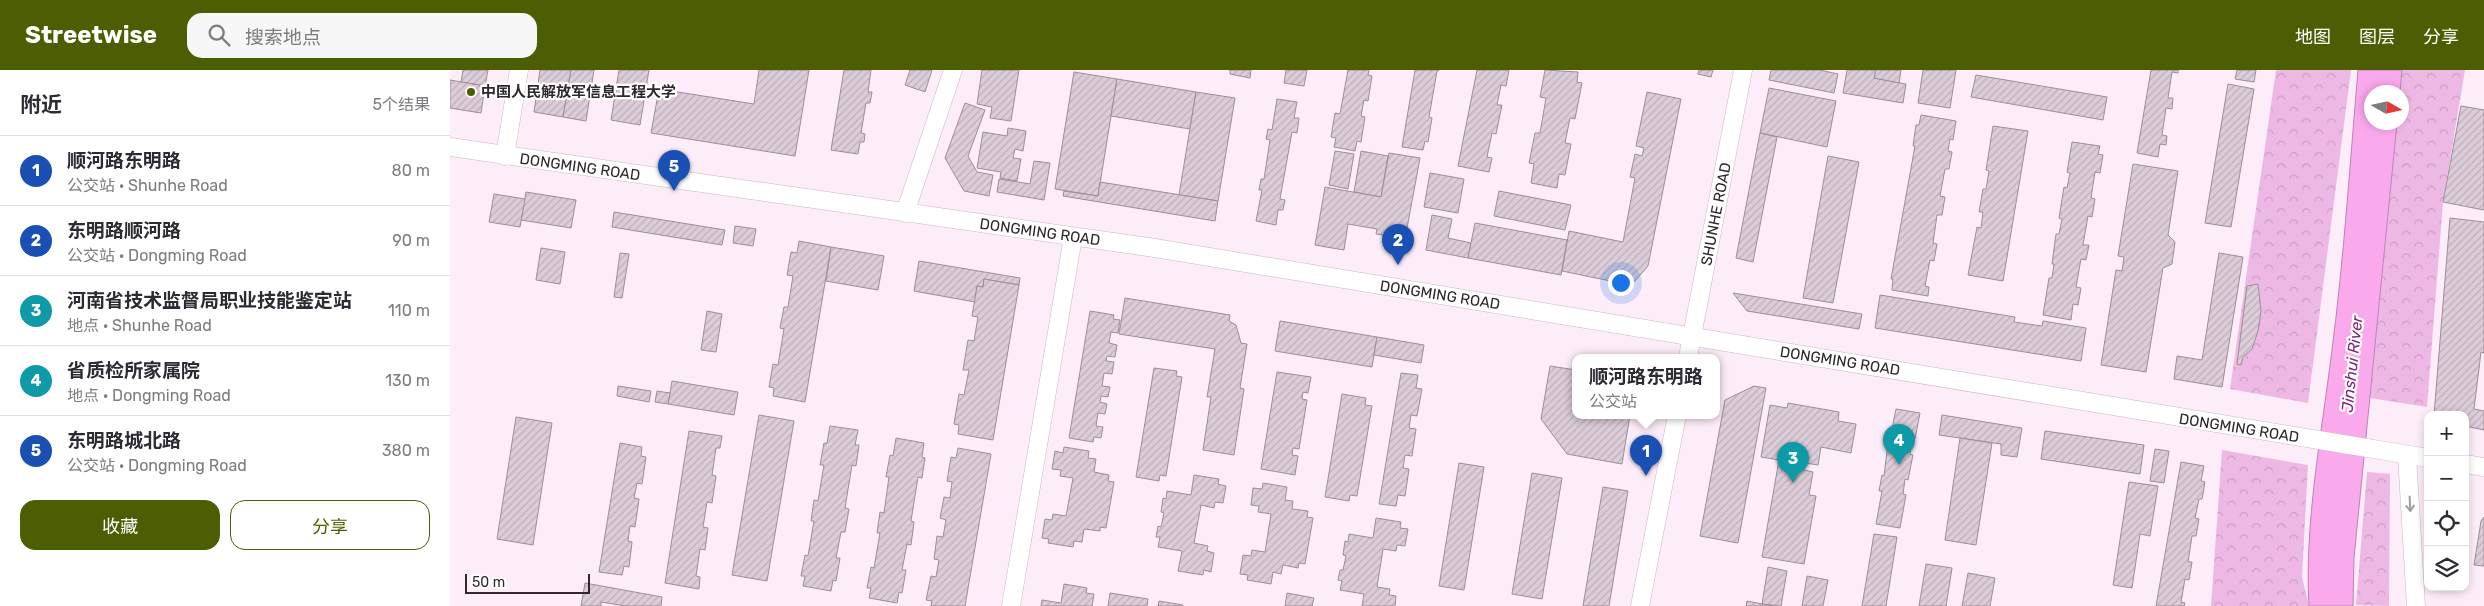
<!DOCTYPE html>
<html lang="zh">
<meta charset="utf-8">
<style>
:root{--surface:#fff;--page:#f7f7f7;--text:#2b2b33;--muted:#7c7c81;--line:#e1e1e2;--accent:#4b5e04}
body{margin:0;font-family:Rubik,"Noto Sans SC",sans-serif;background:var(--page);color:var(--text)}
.controls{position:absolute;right:15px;bottom:15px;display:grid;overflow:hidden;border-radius:10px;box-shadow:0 2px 8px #0003}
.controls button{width:45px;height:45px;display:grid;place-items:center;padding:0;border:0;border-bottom:1px solid var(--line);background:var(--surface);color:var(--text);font:25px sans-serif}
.compass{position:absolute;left:1914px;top:15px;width:45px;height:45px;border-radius:50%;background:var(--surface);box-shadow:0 2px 8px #0003;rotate:99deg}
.scale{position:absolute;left:15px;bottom:12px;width:125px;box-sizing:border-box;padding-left:5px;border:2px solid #2e282d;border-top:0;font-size:14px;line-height:18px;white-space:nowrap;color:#2e282d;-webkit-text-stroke:4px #fff;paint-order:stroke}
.you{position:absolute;left:1170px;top:212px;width:18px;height:18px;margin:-12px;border:4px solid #fff;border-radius:50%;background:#1a73e8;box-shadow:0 0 0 8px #1a73e833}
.badge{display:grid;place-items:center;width:32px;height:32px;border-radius:50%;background:var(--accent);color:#fff;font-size:16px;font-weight:700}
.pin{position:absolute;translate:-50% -41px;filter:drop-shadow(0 1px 2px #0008)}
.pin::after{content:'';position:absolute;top:26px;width:18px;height:15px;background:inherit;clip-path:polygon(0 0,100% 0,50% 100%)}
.popup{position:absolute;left:1122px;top:284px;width:148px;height:65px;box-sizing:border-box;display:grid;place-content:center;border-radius:10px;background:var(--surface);filter:drop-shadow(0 1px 4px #0005);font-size:16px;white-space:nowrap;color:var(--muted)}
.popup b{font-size:19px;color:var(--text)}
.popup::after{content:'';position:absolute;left:50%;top:100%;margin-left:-10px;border:10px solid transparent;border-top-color:var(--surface)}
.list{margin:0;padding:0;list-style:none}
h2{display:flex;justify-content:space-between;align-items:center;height:65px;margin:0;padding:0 20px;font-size:21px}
h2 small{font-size:16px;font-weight:400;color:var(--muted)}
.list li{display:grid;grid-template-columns:32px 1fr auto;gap:15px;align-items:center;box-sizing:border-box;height:70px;padding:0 20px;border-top:1px solid var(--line)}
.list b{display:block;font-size:19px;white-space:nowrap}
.list p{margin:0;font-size:16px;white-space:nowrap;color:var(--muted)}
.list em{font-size:16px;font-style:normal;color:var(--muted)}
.actions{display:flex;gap:10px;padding:15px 20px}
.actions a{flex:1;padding:11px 0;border:1px solid var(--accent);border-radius:15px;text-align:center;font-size:18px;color:var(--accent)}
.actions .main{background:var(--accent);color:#fff}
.icon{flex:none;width:28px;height:28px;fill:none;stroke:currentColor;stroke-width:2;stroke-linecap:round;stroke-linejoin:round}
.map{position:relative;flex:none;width:2034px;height:536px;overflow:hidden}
header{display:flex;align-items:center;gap:30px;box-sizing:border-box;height:70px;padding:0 25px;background:var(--accent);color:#fff}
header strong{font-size:24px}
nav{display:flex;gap:28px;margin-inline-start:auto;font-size:18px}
.search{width:350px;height:45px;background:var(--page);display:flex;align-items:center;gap:12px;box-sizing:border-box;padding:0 18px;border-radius:15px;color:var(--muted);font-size:19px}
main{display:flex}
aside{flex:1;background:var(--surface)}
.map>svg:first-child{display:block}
</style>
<header>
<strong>Streetwise</strong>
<div class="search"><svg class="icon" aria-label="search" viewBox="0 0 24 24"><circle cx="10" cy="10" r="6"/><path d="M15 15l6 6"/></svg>搜索地点</div>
<nav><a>地图</a><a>图层</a><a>分享</a></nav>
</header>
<main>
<aside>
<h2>附近<small>5个结果</small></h2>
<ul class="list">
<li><span class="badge" style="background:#1a4fb4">1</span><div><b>顺河路东明路</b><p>公交站 · Shunhe Road</p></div><em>80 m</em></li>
<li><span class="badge" style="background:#1a4fb4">2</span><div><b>东明路顺河路</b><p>公交站 · Dongming Road</p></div><em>90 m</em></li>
<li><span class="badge" style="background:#0f9aa8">3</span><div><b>河南省技术监督局职业技能鉴定站</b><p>地点 · Shunhe Road</p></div><em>110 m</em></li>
<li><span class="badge" style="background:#0f9aa8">4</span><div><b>省质检所家属院</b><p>地点 · Dongming Road</p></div><em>130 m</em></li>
<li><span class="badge" style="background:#1a4fb4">5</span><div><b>东明路城北路</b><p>公交站 · Dongming Road</p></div><em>380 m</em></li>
</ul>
<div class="actions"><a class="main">收藏</a><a>分享</a></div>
</aside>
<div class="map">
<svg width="2034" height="536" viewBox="0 0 2034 536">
<defs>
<pattern id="park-crowns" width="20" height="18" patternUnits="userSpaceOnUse" patternTransform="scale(1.25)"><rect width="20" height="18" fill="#edb9e4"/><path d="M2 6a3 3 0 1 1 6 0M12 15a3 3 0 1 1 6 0" fill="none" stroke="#cc9fc4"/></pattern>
<pattern id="building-hatch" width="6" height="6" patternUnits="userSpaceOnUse" patternTransform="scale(1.25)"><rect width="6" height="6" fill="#dccdd9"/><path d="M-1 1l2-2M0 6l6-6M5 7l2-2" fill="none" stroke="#bdb0bb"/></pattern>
</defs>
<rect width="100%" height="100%" fill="#fdedf9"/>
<g fill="url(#park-crowns)">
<polygon points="1826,0 1901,0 1858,333 1780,319"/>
<polygon points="1952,0 2015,0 1993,132 1977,337 1920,328 1947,53 1952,52 1950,22"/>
<polygon points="1772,380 1858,395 1852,507 1859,536 1761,536"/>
<polygon points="1917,402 1940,404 1939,536 1906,535"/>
</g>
<path fill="#faa9ed" stroke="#bd82b3" d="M1908,0H1952L1950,22H1922V52L1947,53L1904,488L1903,536H1859C1854,455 1872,361 1882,280C1894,187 1900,93 1908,0Z"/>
<g fill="url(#building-hatch)" stroke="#9c8e99">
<polygon points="13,0 38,0 35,16 11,12"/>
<polygon points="90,0 121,0 113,47 84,42"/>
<polygon points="121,0 144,0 136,51 113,47"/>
<polygon points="169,0 199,0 190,55 161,50"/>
<polygon points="309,0 359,0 345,86 201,63 209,19 304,34"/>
<polygon points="394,0 421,0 418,22 422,22 420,33 416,33 411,63 415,64 414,72 410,72 408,84 381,80"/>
<polygon points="460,0 482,0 475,22 455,15"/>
<polygon points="532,0 569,0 561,51 540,48 542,37 527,34"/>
<polygon points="780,0 801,0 800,8 780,4"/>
<polygon points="836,0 857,0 854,16 834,13"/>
<polygon points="898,0 919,0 918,5 922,6 918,31 914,30 911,46 915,47 911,72 907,71 905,81 884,77 886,68 881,67 885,43 890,44"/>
<polygon points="965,0 989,0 987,1 979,47 982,48 978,72 975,71 973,80 952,77"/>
<polygon points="1027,0 1059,0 1056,16 1051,15 1047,35 1052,35 1046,64 1042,63 1037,87 1042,88 1039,102 1008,96"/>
<polygon points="1095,0 1128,2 1127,12 1132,13 1125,49 1120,48 1115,73 1121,74 1115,105 1109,104 1107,118 1081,113 1084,94 1079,93 1085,63 1090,63 1096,28 1090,27"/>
<polygon points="1249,0 1263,0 1261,7 1248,4"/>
<polygon points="1321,0 1370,0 1388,4 1384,23 1319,10"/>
<polygon points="1397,0 1426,0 1424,8 1456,14 1453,33 1393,23"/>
<polygon points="1426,0 1451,0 1449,13 1424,8"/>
<polygon points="1473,0 1506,0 1500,38 1468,33"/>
<polygon points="1701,0 1728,0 1728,3 1722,2 1718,28 1723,28 1722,39 1716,38 1712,65 1717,66 1716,75 1710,74 1708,87 1687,83"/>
<polygon points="1787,0 1806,0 1804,12 1785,9"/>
<polygon points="624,2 667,9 648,126 605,119"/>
<polygon points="1526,5 1657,27 1653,50 1521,27"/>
<polygon points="667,9 746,22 740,59 661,46"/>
<polygon points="0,10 35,16 31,43 0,38"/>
<polygon points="1778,14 1804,19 1781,157 1755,153"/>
<polygon points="1319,18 1386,31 1377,77 1310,63"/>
<polygon points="746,22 785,28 768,131 729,125"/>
<polygon points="1197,22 1231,29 1198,196 1185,211 1175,214 1112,201 1119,161 1173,172 1185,108 1180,107 1185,84 1192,86 1194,78 1186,76"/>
<polygon points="827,29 847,32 844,48 849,48 847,63 842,62 830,129 835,130 833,140 828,140 826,155 806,151 812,120 809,120 811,109 814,109 820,70 816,69 818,59 822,60"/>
<polygon points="515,33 535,40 518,86 527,102 543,105 539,126 514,121 495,88"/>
<polygon points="2011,36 2034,40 2034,140 1993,132"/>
<polygon points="1471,45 1506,51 1503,70 1500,69 1498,81 1502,82 1499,99 1495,99 1490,126 1495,127 1492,145 1487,145 1483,173 1487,174 1484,191 1480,190 1475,216 1479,217 1478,226 1442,220 1443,209 1441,209 1465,76 1463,76 1466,55 1469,55"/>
<polygon points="1543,56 1578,61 1553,211 1518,205 1527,157 1531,158 1533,142 1529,142 1533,119 1536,119 1539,101 1536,100"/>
<polygon points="558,58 576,61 573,81 565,79 563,88 571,89 567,111 550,108 551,102 527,98 533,62 557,66"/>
<polygon points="1310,63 1327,67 1303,192 1286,188"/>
<polygon points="1622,72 1650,76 1648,84 1653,85 1650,103 1645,102 1641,128 1645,129 1642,147 1638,146 1633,175 1639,175 1636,190 1631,189 1626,217 1631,218 1628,235 1623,234 1621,250 1593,245 1599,208 1602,208 1604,194 1602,194 1606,164 1609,164 1612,149 1609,148 1614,117 1617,118 1620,103 1617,102"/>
<polygon points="885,81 904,84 898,119 879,115"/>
<polygon points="911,81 938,86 931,127 904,122"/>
<polygon points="939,83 970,88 955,169 926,164 927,159 898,154 894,180 865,175 875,117 931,127"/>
<polygon points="1378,86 1409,92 1383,233 1353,228"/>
<polygon points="584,91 600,93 594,130 547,122 549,109 580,114"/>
<polygon points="1683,94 1728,101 1718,165 1725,172 1722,194 1713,198 1696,302 1651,295 1666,200 1672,201 1674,187 1668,186"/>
<polygon points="980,103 1014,109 1008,143 974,137"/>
<polygon points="650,112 768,131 765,151 613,126 614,121 648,126"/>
<polygon points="1049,121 1121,135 1115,160 1044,146"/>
<polygon points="76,122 126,130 121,158 71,150"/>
<polygon points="44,124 75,129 70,157 39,152"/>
<polygon points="164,142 275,160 272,175 162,157"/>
<polygon points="982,145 1002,149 998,168 1021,173 1018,188 976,180"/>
<polygon points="2000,148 2034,152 2034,283 2031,282 2024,339 2034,341 2034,360 2015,356 2015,345 1984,345"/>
<polygon points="1025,153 1117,170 1111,205 1018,188"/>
<polygon points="285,156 306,159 303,176 283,173"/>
<polygon points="349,171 381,177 355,332 323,326 324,318 319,317 323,294 328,295 334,259 330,258 334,237 338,237 343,206 337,205 341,182 347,183"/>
<polygon points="381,177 434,186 428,220 376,211"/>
<polygon points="91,178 115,182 110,214 86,210"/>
<polygon points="170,183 179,184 172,228 164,227"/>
<polygon points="1769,183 1793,187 1772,317 1724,309 1727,286 1752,290"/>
<polygon points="469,191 570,208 569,215 534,209 533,217 527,216 525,232 464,221"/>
<polygon points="534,209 569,215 543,370 508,364 509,355 504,354 509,324 514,325 519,300 513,300 518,270 524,271 528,247 522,246 527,216 533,217"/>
<polygon points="1808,214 1811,241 1808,261 1802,279 1793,287 1791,295 1787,294 1797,216"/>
<polygon points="1283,223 1412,244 1409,259 1297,241"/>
<polygon points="1430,225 1565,247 1564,252 1592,256 1593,251 1636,258 1631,291 1425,258"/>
<polygon points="675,228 780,245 779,251 786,255 791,273 797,274 790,318 794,319 784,385 753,380 761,327 757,327 765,279 669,264"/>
<polygon points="257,241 272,244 266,282 251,280"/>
<polygon points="640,241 664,245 663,249 670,250 668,263 661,262 659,273 667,275 665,287 657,286 656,291 664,292 662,304 654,303 652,316 660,317 658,327 651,326 650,332 657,334 655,344 648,343 646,356 653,357 651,368 644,367 643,372 619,368"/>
<polygon points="830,251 927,267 922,297 825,281"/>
<polygon points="927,267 974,275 971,293 924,285"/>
<polygon points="1100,296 1126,300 1126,345 1180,345 1172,394 1117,384 1091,349"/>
<polygon points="704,298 727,301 726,306 732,307 716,406 710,405 709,411 686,407"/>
<polygon points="827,302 861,307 858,323 853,322 852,329 857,330 849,379 843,378 842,385 848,386 845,405 811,399"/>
<polygon points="951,303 968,305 966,318 972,319 967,346 961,345 959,358 966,359 962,386 955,385 953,398 959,399 955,426 948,425 946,436 929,434"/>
<polygon points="222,311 288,322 284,345 218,334"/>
<polygon points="168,316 201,321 199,332 167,326"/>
<polygon points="1304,316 1316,318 1288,473 1250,466 1275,330"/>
<polygon points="207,321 220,323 218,334 205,332"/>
<polygon points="892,324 916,328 915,335 922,336 907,426 900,425 899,431 875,427"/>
<polygon points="1338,333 1389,342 1388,351 1406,354 1401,383 1371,377 1368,395 1355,393 1354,400 1363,402 1359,425 1366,426 1354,494 1312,487 1329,390 1311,387 1320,335 1337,338"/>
<polygon points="1446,339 1470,343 1465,369 1462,369 1460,384 1463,385 1458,410 1455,409 1453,424 1456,425 1450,458 1426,454 1432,421 1429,421 1432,405 1434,406 1439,364 1441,364"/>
<polygon points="309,345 344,351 317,511 282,505"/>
<polygon points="1492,345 1572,358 1567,387 1551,385 1551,374 1489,365"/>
<polygon points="66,347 102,353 83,475 47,469"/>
<polygon points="380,356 408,360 405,375 409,375 406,396 402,395 395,438 399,439 395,462 391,462 386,488 390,488 386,511 383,510 381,521 353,516 355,506 351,506 355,485 358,486 364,451 361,451 364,430 368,431 374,395 370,395 374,373 377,373"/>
<polygon points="239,361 272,366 270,378 266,378 262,405 266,406 262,433 257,432 253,457 258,458 255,480 250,479 246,506 250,507 249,519 215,513"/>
<polygon points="1595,361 1694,375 1690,404 1591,389"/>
<polygon points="446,368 474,373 472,387 475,388 472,408 468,407 461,451 464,452 461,475 457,474 452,500 456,500 452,523 449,522 447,533 419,528 421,518 417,518 421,497 424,498 430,463 427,463 430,442 434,443 439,407 436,407 440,385 443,386"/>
<polygon points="1510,368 1542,373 1526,475 1495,470"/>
<polygon points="170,373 192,377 191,386 196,387 192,414 187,413 184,428 189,429 185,457 180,456 178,471 182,472 179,497 174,496 172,505 149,502"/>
<polygon points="614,377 639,381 638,388 646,389 644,402 659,405 658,411 664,412 656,458 650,457 650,461 634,459 632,472 624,471 623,477 598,473 599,469 592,468 595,449 602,450 603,444 616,446 623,408 610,406 611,400 602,399 605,381 613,383"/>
<polygon points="508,378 541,384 515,536 481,536 482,531 476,530 481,506 486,507 489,490 484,489 487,466 493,467 496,450 490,448 494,427 500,428 502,412 497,411 501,387 506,388"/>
<polygon points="1705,379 1719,381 1714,413 1700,411"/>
<polygon points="1731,392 1754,396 1751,411 1755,412 1752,429 1749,429 1745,448 1749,449 1746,466 1742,466 1738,492 1742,492 1739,510 1735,509 1731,532 1735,533 1734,536 1706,536"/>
<polygon points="1009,393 1034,397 1014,520 989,516"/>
<polygon points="1082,403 1112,408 1092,529 1062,524"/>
<polygon points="744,405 769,409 768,414 776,416 773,433 765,432 764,438 751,435 744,473 758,476 757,481 764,483 761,502 754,500 753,505 728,501 732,481 708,477 710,467 706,467 708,456 711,457 714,443 711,442 713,428 716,429 717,421 741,425"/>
<polygon points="1679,412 1708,416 1700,466 1690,464 1682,518 1663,515"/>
<polygon points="813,413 837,417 835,430 843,431 842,439 858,441 857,447 863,448 855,494 849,493 848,498 833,495 831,504 823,502 821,514 797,510 798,505 790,504 793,485 801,486 802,480 815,482 821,444 808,442 809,436 801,435 803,418 812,419"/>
<polygon points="1153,417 1178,421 1159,536 1133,536"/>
<polygon points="2034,447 2034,496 2024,495 2031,451"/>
<polygon points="926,448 951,452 950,458 958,459 955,476 947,475 946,481 933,479 927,517 940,519 939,525 946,526 945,536 912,536 914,524 890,520 892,511 888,510 890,500 893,500 896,486 893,485 895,471 898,472 899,464 923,468"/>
<polygon points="1424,464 1447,467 1436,536 1412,536"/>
<polygon points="1476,494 1502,498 1496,536 1469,536"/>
<polygon points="1318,497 1337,501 1331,536 1312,534"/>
<polygon points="1518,503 1545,508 1540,536 1512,536"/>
<polygon points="1357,506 1378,510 1373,536 1352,536"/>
<polygon points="135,513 212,527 211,536 176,536 151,532 151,536 131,536"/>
<polygon points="614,514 637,518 636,523 644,524 642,536 591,536 592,530 611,533"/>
<polygon points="660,523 698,529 697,536 658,536"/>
<polygon points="837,523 864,528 862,536 835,536"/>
<polygon points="709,531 733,535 733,536 708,536"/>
<polygon points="1297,531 1312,534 1324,536 1296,536"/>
</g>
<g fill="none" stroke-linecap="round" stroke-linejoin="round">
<g stroke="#c7b8c4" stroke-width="19">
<g id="minor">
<polyline points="0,77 705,178 1978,388"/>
<polyline points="55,86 69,0"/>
<polyline points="455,143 503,0"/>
<polyline points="1238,287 1293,0"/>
<polyline points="1957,385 1966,536"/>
<polyline points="2015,394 2034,397"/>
<polyline points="561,536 623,167"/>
<polyline points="1190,536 1227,345"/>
</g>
</g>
<use href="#minor" stroke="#fff" stroke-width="18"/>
</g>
<defs><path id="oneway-shaft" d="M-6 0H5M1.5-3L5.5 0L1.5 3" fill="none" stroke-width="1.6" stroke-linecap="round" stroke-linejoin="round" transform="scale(1.25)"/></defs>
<use stroke="#a19ea0" href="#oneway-shaft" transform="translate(1960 434) rotate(87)"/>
<circle fill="#4b5e04" stroke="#fff" stroke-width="2" cx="21" cy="22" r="5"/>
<g text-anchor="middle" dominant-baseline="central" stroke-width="4.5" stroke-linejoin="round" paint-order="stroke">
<g font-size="15" font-weight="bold" fill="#2e282d" stroke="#fff" text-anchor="start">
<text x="31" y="22">中国人民解放军信息工程大学</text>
</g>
<g font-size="15" fill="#2e282d" stroke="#fff">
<text transform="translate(130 97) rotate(8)">DONGMING ROAD</text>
<text transform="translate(1266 144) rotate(-79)">SHUNHE ROAD</text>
<text transform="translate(590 162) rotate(8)">DONGMING ROAD</text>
<text transform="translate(990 225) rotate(9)">DONGMING ROAD</text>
<text transform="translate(1390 291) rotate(9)">DONGMING ROAD</text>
<text transform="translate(1789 358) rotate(9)">DONGMING ROAD</text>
</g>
<g font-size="16" font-style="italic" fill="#802577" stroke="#fff">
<text transform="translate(1902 294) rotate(-84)">Jinshui River</text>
</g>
</g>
</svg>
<div class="controls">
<button>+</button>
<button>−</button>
<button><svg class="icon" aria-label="locate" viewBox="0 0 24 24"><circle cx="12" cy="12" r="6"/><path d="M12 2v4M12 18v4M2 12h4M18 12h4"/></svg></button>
<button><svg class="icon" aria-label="layers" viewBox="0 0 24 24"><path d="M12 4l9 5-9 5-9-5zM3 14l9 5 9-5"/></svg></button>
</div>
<svg class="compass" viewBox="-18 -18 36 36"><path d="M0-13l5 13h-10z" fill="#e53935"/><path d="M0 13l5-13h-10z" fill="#7c7c81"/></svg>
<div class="scale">50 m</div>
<div class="you"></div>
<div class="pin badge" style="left:1196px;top:406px;background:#1a4fb4">1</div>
<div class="popup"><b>顺河路东明路</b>公交站</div>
<div class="pin badge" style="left:948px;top:195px;background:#1a4fb4">2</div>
<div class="pin badge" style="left:1343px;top:413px;background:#0f9aa8">3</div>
<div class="pin badge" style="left:1449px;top:395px;background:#0f9aa8">4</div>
<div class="pin badge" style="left:224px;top:121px;background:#1a4fb4">5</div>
</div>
</main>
